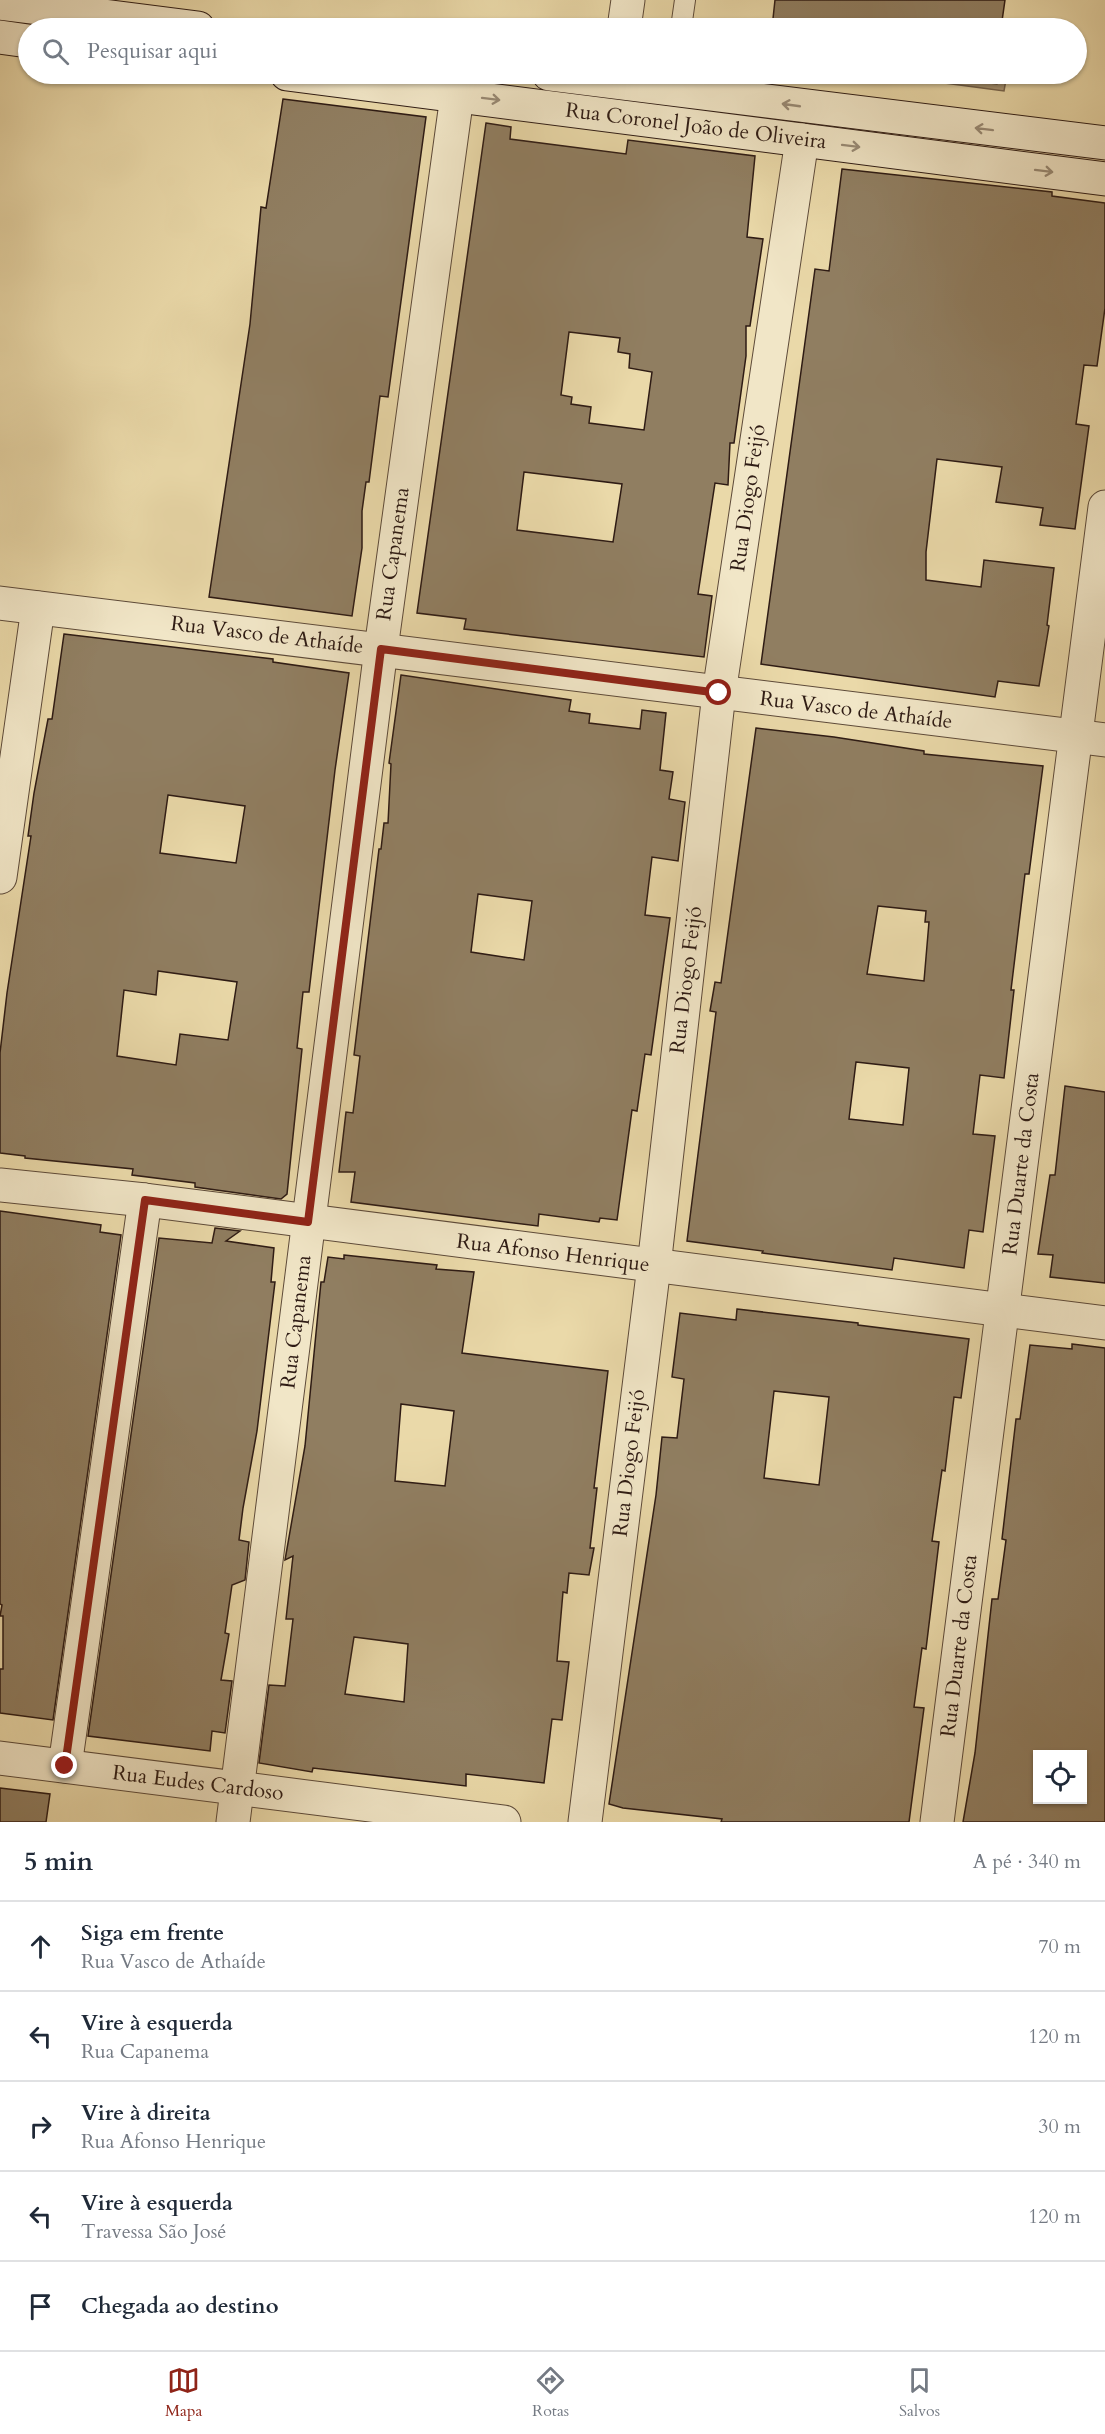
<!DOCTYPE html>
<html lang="pt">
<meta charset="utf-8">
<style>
:root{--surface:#fff;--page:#f6f6f7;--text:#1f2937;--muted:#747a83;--line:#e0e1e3;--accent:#8f2418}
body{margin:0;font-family:Cardo,serif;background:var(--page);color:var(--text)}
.controls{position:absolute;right:18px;bottom:18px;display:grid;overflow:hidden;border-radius:0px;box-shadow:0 2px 4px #0004}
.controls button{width:54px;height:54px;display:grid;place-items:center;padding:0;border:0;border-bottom:2px solid var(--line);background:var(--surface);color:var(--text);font:30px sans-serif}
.stop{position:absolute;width:18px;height:18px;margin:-14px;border:4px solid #8f2418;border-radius:50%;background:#fff}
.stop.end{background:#8f2418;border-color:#fff;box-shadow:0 2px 6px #0008}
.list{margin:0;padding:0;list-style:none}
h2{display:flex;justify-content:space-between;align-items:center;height:78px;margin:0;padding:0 24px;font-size:26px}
h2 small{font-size:20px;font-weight:400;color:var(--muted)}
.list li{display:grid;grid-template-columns:39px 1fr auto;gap:18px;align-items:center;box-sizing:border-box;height:90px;padding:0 24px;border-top:2px solid var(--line)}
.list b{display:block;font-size:22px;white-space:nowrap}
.list p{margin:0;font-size:20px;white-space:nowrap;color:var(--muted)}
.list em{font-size:20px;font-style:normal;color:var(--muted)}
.icon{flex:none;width:33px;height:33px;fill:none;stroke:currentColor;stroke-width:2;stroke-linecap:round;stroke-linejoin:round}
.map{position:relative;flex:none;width:1105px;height:1822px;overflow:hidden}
.search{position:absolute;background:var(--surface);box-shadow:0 2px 4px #0004;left:18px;right:18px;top:18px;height:66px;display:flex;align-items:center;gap:15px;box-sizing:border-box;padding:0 21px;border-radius:33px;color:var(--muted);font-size:22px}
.sheet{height:528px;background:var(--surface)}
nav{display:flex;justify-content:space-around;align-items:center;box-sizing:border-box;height:84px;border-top:2px solid var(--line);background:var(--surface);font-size:16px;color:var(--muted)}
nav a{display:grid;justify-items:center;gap:3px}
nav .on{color:var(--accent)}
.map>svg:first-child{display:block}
</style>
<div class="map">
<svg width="1105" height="1822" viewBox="0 0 1105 1822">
<rect width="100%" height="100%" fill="#ead9a9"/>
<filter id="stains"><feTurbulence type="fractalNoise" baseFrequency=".00333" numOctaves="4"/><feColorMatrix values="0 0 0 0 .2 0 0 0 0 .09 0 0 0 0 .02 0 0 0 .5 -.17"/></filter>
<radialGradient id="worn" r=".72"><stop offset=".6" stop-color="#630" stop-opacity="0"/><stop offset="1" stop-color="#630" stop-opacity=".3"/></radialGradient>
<polygon fill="#aa9876" stroke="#78664f" stroke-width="1.5" points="946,74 1007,74 1004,91 945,83"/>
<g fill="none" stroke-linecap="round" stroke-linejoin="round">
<polyline stroke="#6c5a45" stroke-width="1.5" points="952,74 954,78 997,84 999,82 1001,74"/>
</g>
<g fill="#907e61" stroke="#2e1b14" stroke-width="1.5" fill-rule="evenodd">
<polygon points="775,0 1005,0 1001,28 772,28"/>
<polygon points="283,99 426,117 388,397 380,396 369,482 366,482 362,511 362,548 352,616 209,597 250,324 261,207 266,208"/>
<path d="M486,123L511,127L510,139L626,154L628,140L755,156L747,237L763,239L750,326H746V356L734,443H730L728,485L715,483L698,594L712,596L704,657L464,629L466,619L417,613ZM569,332L620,338L618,352L630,354L629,368L652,372L644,430L589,423L591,407L571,404L572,397L561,395ZM524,472L622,484L613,542L517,530Z"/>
<polygon points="842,169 1052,192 1052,196 1105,203 1105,308 1097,366 1084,365 1080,395 1076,424 1089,426 1075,529 1040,525 1043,508 996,502 1002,467 937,459 926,552 926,580 981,587 984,560 1054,568 1047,625 1049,626 1039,686 998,681 995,697 761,664 815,269 829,271"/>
<path d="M64,634L273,659V662L349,673L335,770L309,992H303L297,1048L302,1049L287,1194L281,1199L195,1187V1183L132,1175L133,1169L25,1158V1156L0,1153V1053L7,993L31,836H28L34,793L48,719H52ZM168,795L245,806L236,863L160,853ZM158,971L237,982L228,1040L180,1034L176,1065L117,1056L124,990L156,995Z"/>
<path d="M401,675L571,700L569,711L590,714L589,723L640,729L642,710L666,713L660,770L673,772L669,799L685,802L678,861L652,857L645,915L670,918L651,1055L645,1054L637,1111L632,1110L617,1220L600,1218L599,1222L539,1214L538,1226L351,1202L355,1172H339L346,1112L353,1113L360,1056L354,1055L379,849H381L384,823H388L391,764L389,763ZM478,894L532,901L524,960L471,952Z"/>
<path d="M756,728L834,737L924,751V754L1043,766L1029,874H1025L1011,990H1014L1004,1078L980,1075L973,1134L995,1136L983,1232L969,1230L964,1268L894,1258L892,1270L762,1253L763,1251L687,1241L716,1012L710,1011L715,982L721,983ZM878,906L926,911L925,922H929L924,981L867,974ZM856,1062L909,1068L903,1125L849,1119Z"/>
<polygon points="1065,1086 1105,1092 1105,1283 1050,1277 1053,1255 1038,1254 1050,1175 1055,1175"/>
<polygon points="0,1211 101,1225 100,1232 121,1235 53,1720 0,1713 0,1669 3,1669 3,1616 0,1616 2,1605 0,1604"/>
<polygon points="215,1228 240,1231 226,1241 274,1248 271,1282 275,1282 257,1431 243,1508 239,1540 249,1542 245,1580 232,1585 225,1633 229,1634 221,1680 232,1681 225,1733 212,1731 210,1751 88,1736 159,1238 212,1243"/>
<path d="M344,1255L437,1265L436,1269L474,1272L462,1353L608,1371L594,1488H597L590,1548H594L589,1575L569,1573L567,1593L563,1592L557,1661L569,1662L562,1720L552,1719L544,1783L466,1774V1786L313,1768L312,1772L259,1763L269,1685L285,1686L293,1619H286L293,1556L285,1560L305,1446L321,1282H324L328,1257L344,1259ZM401,1404L454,1411L445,1486L395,1481ZM354,1637L408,1644L404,1702L345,1694Z"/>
<path d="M737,1309L858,1323V1325L969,1339L961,1398L954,1397L945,1471L942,1470L932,1541L939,1542L926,1649L922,1648L914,1707L924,1708L909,1822H721L722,1819L623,1808L609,1804L656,1495L662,1437L677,1438L684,1379L672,1377L680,1313L736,1320ZM774,1391L829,1397L819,1485L764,1478Z"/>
<path d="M1072,1344L1105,1348V1822H963L975,1753L992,1599H998L1006,1540L1002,1539L1016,1419H1020L1030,1345L1072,1349ZM1038,1755H1083V1800H1038Z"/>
<polygon points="0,1788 50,1794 46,1822 0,1822"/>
</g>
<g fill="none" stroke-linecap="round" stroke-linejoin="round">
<g stroke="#5d4a39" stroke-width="22">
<polyline id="lane" points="681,28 685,0"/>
</g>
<g stroke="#5d4a39" stroke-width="35">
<g id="street">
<polyline points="624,28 628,0"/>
<polyline points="0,603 1105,740"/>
<polyline points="0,877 38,608"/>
<polyline points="0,1185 145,1200 1105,1323"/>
<polyline points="0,1758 504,1822"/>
<polyline points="65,1766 145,1200"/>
<polyline points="233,1822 381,649 460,74"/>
<polyline points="585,1822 654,1266 719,693 802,140"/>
<polyline points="937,1822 1105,507"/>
</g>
</g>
<g stroke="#2e1b14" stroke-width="35">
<g id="secondary">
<polyline points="0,3 198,28"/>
<polyline points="0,37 28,41"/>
<polyline points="287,74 1105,179"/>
<polyline points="549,74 1105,143"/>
</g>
</g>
<use href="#lane" stroke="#f1e6c7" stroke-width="20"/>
<use href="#street" stroke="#f1e6c7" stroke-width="33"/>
<use href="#secondary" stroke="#f1e6c7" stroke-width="33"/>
</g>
<defs><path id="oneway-shaft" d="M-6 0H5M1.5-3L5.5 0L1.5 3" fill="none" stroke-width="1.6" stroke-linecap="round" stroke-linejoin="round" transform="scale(1.5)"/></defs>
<g stroke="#998b76">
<use href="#oneway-shaft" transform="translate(491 99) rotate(7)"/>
<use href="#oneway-shaft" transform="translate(791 105) rotate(-172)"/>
<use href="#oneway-shaft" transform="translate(984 129) rotate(-173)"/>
<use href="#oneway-shaft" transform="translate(851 146) rotate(7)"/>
<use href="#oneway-shaft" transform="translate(1044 171) rotate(7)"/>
</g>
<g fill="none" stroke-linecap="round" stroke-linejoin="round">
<polyline stroke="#8f2418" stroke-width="8" points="65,1766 145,1200 308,1222 381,649 719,693"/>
</g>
<g text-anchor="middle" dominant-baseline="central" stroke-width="4.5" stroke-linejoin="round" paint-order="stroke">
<g font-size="21" fill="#2e1b14" stroke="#f1e6c7">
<text transform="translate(696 126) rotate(7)">Rua Coronel João de Oliveira</text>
<text transform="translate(748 498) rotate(-82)">Rua Diogo Feijó</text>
<text transform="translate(393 554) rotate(-82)">Rua Capanema</text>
<text transform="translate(267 635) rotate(7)">Rua Vasco de Athaíde</text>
<text transform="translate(856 710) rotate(7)">Rua Vasco de Athaíde</text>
<text transform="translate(686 980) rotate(-83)">Rua Diogo Feijó</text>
<text transform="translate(1021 1164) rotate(-83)">Rua Duarte da Costa</text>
<text transform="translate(553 1253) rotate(7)">Rua Afonso Henrique</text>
<text transform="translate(296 1322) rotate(-83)">Rua Capanema</text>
<text transform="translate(629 1463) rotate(-83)">Rua Diogo Feijó</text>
<text transform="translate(959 1646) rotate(-83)">Rua Duarte da Costa</text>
<text transform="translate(198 1783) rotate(7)">Rua Eudes Cardoso</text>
</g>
</g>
<rect width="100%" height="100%" filter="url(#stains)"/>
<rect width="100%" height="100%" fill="url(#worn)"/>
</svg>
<div class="controls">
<button><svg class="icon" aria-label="locate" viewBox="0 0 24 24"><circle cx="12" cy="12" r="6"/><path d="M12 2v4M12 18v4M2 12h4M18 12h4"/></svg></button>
</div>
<div class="stop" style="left:719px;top:693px"></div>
<div class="stop end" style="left:65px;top:1766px"></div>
<div class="search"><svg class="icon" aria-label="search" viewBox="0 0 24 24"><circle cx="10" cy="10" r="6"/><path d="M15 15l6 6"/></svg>Pesquisar aqui</div>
</div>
<section class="sheet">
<h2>5 min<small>A pé · 340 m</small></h2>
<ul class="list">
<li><svg class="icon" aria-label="ahead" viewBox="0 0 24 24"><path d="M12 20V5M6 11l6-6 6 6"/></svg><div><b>Siga em frente</b><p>Rua Vasco de Athaíde</p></div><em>70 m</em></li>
<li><svg class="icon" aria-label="left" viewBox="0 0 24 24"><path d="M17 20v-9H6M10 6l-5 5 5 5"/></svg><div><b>Vire à esquerda</b><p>Rua Capanema</p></div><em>120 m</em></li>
<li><svg class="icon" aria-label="right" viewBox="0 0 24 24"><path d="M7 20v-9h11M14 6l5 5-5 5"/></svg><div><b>Vire à direita</b><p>Rua Afonso Henrique</p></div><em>30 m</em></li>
<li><svg class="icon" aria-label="left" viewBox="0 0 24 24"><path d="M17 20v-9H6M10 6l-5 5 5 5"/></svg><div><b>Vire à esquerda</b><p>Travessa São José</p></div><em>120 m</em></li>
<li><svg class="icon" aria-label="arrive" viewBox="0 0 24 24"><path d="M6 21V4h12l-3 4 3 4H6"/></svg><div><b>Chegada ao destino</b></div></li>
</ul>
</section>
<nav>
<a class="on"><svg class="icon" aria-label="map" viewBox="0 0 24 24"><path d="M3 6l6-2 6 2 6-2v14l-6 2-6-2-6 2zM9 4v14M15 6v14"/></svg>Mapa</a>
<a><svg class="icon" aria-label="directions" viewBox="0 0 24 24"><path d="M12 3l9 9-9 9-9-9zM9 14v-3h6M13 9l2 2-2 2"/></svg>Rotas</a>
<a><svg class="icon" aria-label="saved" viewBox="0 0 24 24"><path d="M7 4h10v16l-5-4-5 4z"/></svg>Salvos</a>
</nav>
